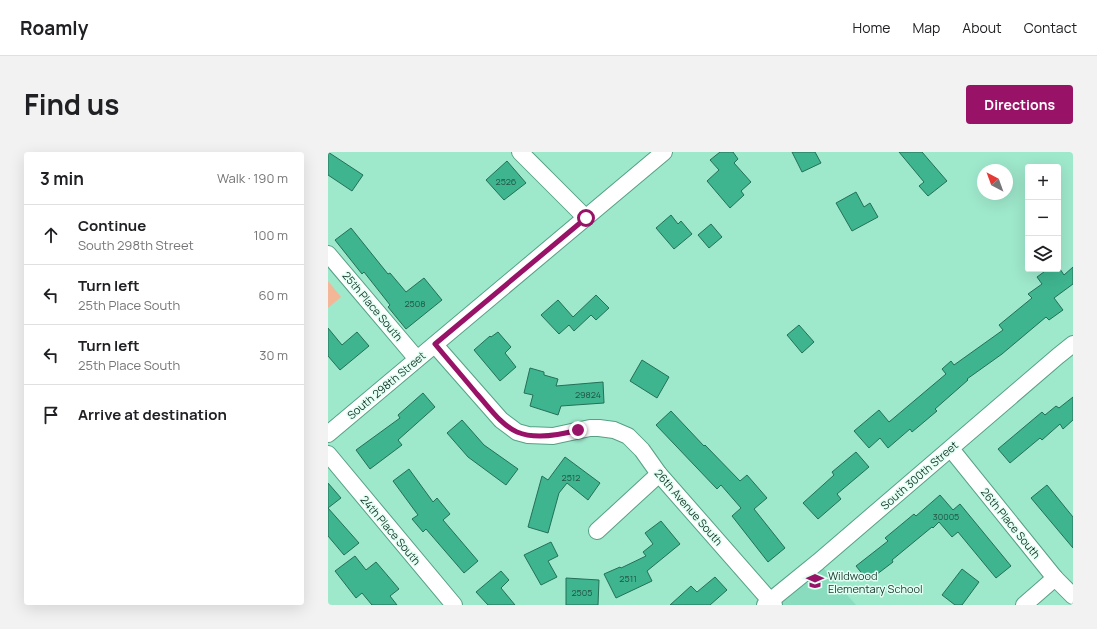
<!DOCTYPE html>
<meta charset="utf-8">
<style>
:root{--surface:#fff;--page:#f2f2f2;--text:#202124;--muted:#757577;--line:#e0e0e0;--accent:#981267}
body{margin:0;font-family:Manrope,sans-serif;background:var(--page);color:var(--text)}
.controls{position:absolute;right:12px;top:12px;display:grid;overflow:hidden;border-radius:4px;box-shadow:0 4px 16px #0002}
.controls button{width:36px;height:36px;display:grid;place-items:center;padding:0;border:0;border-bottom:1px solid var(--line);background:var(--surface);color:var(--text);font:20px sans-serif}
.compass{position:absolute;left:649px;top:12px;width:36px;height:36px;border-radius:50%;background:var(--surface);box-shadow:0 4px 16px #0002;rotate:319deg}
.stop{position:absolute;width:12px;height:12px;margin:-9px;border:3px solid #981267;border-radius:50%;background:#fff}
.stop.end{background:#981267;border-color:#fff;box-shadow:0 1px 4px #0008}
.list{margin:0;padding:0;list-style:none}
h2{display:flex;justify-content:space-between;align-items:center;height:52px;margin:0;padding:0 16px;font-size:17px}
h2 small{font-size:13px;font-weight:400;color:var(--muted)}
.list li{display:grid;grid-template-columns:26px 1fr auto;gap:12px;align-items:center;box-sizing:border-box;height:60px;padding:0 16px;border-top:1px solid var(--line)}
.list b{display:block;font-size:15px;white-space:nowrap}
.list p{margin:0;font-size:13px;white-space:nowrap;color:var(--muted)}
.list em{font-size:13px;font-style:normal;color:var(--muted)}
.icon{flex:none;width:22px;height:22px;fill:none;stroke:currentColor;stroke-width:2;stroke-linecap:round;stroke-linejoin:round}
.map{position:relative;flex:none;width:745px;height:453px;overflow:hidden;border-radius:4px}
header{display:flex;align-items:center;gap:24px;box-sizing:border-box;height:56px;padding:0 20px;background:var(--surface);border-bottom:1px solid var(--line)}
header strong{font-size:19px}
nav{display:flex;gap:22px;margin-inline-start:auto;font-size:14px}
.intro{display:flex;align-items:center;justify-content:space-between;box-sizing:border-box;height:96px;padding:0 24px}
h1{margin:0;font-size:28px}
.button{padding:10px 18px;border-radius:4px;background:var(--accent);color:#fff;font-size:14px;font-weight:700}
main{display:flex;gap:24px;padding:0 24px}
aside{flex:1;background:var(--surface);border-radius:4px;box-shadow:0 4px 16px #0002}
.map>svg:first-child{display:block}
</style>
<header>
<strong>Roamly</strong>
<nav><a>Home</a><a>Map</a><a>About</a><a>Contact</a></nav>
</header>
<div class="intro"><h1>Find us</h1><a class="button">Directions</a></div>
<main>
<aside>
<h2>3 min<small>Walk · 190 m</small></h2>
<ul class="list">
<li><svg class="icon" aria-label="ahead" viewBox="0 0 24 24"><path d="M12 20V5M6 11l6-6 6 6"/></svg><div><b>Continue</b><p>South 298th Street</p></div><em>100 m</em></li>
<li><svg class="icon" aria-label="left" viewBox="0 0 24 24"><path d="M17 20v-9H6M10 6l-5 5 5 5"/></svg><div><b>Turn left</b><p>25th Place South</p></div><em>60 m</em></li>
<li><svg class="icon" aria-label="left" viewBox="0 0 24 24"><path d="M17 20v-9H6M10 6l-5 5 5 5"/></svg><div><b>Turn left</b><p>25th Place South</p></div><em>30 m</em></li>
<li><svg class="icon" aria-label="arrive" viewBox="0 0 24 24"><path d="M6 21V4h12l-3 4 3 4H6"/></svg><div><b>Arrive at destination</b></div></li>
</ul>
</aside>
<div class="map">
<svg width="745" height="453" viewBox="0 0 745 453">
<rect width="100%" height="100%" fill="#9ee8cc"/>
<polygon fill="#8adcbe" points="490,410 528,453 437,453"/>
<polygon fill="#f3b798" points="0,129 13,145 0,156"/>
<g fill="#3eb48f" stroke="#247058">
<polygon points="0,0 35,23 24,39 0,23"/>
<polygon points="392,0 405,0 410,7 406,11 423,30 413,39 416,43 402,56 379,29 391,18 382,8"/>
<polygon points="464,0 487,0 493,11 474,20"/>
<polygon points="571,0 594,0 619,29 600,44 591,34 596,30"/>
<polygon points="179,9 198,31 176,48 158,28"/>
<polygon points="528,40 536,55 542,51 550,65 524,79 508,51"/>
<polygon points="343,63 350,72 353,69 364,82 346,97 328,76"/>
<polygon points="383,72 394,85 381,96 370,83"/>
<polygon points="23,76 60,122 62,121 78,140 96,126 114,148 78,177 60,155 62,153 36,120 34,122 7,88"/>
<polygon points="745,115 745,132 726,146 735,158 721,168 718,165 674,202 639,227 640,228 607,257 609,259 584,280 582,277 560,296 552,286 541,296 526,279 551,258 561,270 618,222 614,217 623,209 626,213 675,178 671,173 704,146 700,142 714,132 709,125 720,117 732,117 736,123"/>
<polygon points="268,143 281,156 268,168 263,163 246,179 241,173 231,182 213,163 230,148 245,165"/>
<polygon points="471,173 486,190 474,201 459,183"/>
<polygon points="0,176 14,193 29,180 41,194 12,218 0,204"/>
<polygon points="170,180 183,195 177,201 188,215 172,229 146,198 162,184 163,185"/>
<polygon points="314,208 341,225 329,246 302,229"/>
<polygon points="202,216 216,220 216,223 230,227 228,234 275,230 276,251 233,254 230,263 202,254 205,243 196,241"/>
<polygon points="95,241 107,255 70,288 74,293 42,317 28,298 72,266 70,263"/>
<polygon points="745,245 745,268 735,277 732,272 714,288 712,286 682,311 670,297 714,260 717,263 728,254 731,256"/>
<polygon points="343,259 376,294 377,293 412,329 419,323 439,346 426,357 457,396 440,410 404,364 413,356 393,333 389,337 328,273"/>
<polygon points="134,268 156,293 190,317 178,333 140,305 119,281"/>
<polygon points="528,300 541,315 509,342 513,347 490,367 475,351 506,323 504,320"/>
<polygon points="237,305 272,331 260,348 239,331 231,341 220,381 200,375 214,324 220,328"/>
<polygon points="81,317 105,350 109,346 122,362 115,368 150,409 136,421 98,377 95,380 84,367 90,363 65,329"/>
<polygon points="0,331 13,346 0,356 31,391 16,403 0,384"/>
<polygon points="719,333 745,365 745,396 703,346"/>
<polygon points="612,343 625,358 632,352 683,414 668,426 630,380 624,385 611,370 605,376 604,375 564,408 565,410 540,429 528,414 560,389 557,386 586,362 588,364"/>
<polygon points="333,369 352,392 319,419 324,429 288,446 276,422 292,415 293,416 318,404 315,400 325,392 317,381"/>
<polygon points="223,390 230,404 220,409 229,425 213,433 196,403"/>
<polygon points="27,404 38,418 48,410 71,437 62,444 69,453 44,453 34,441 28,446 7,419"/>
<polygon points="634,417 651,430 634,453 627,453 614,443"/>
<polygon points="173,419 181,428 173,436 187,453 160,453 148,440"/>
<polygon points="387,425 399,438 382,453 342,453 363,434 369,440"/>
<polygon points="238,426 271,428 270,453 238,453"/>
</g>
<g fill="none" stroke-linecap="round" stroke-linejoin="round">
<g stroke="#57a086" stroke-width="18">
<g id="minor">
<polyline points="192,0 258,66"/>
<polyline points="0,102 89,207"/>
<polyline points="107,193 173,268 189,280 200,283 225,284 262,276 271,276 286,278 300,284 314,298 331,322 446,453"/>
<polyline points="0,282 336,0"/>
<polyline points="623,297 727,426 745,444"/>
<polyline points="0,302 126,453"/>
<polyline points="269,379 331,322"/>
<polyline points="437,453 490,410 730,204 745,192"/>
<polyline points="696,453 727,426"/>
</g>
</g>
<use href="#minor" stroke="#fff" stroke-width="16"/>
</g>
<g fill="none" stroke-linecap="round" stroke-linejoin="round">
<path stroke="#981267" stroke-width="5" d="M250,278C232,283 208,288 189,280C173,273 161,255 149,242C135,225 121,209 107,192L258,66"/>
</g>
<defs>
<g id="school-bare" transform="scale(1.38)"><path d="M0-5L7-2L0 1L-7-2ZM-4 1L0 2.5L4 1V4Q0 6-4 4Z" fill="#981267" stroke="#e2fff3" stroke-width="2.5" paint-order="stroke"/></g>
</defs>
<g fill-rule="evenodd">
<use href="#school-bare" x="487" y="429"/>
</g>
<g text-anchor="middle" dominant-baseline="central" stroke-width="3" stroke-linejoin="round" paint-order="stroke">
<g font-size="9" fill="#225645">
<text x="178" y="29">2526</text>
<text x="87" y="151">2508</text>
<text x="260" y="242">29824</text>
<text x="243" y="325">2512</text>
<text x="618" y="364">30005</text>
<text x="300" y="426">2511</text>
<text x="254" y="440">2505</text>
</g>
<g font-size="11" fill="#18372c" stroke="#e2fff3">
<text transform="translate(45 154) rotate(50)">25th Place South</text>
<text transform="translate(58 233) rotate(-40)">South 298th Street</text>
<text transform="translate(591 323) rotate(-41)">South 300th Street</text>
<text transform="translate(361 355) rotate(49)">26th Avenue South</text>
<text transform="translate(683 371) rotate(51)">26th Place South</text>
<text transform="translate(63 378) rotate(50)">24th Place South</text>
</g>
<g font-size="11" fill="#18372c" stroke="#e2fff3" text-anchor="start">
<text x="500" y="423">Wildwood<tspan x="500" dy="13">Elementary School</tspan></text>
</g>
</g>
</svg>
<div class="controls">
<button>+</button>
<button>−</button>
<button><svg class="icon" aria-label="layers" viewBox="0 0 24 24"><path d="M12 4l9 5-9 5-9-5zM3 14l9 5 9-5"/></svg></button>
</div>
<svg class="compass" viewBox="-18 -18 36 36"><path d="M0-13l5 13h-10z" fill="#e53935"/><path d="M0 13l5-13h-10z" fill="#757577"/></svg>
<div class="stop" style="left:258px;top:66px"></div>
<div class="stop end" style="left:250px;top:278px"></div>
</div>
</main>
